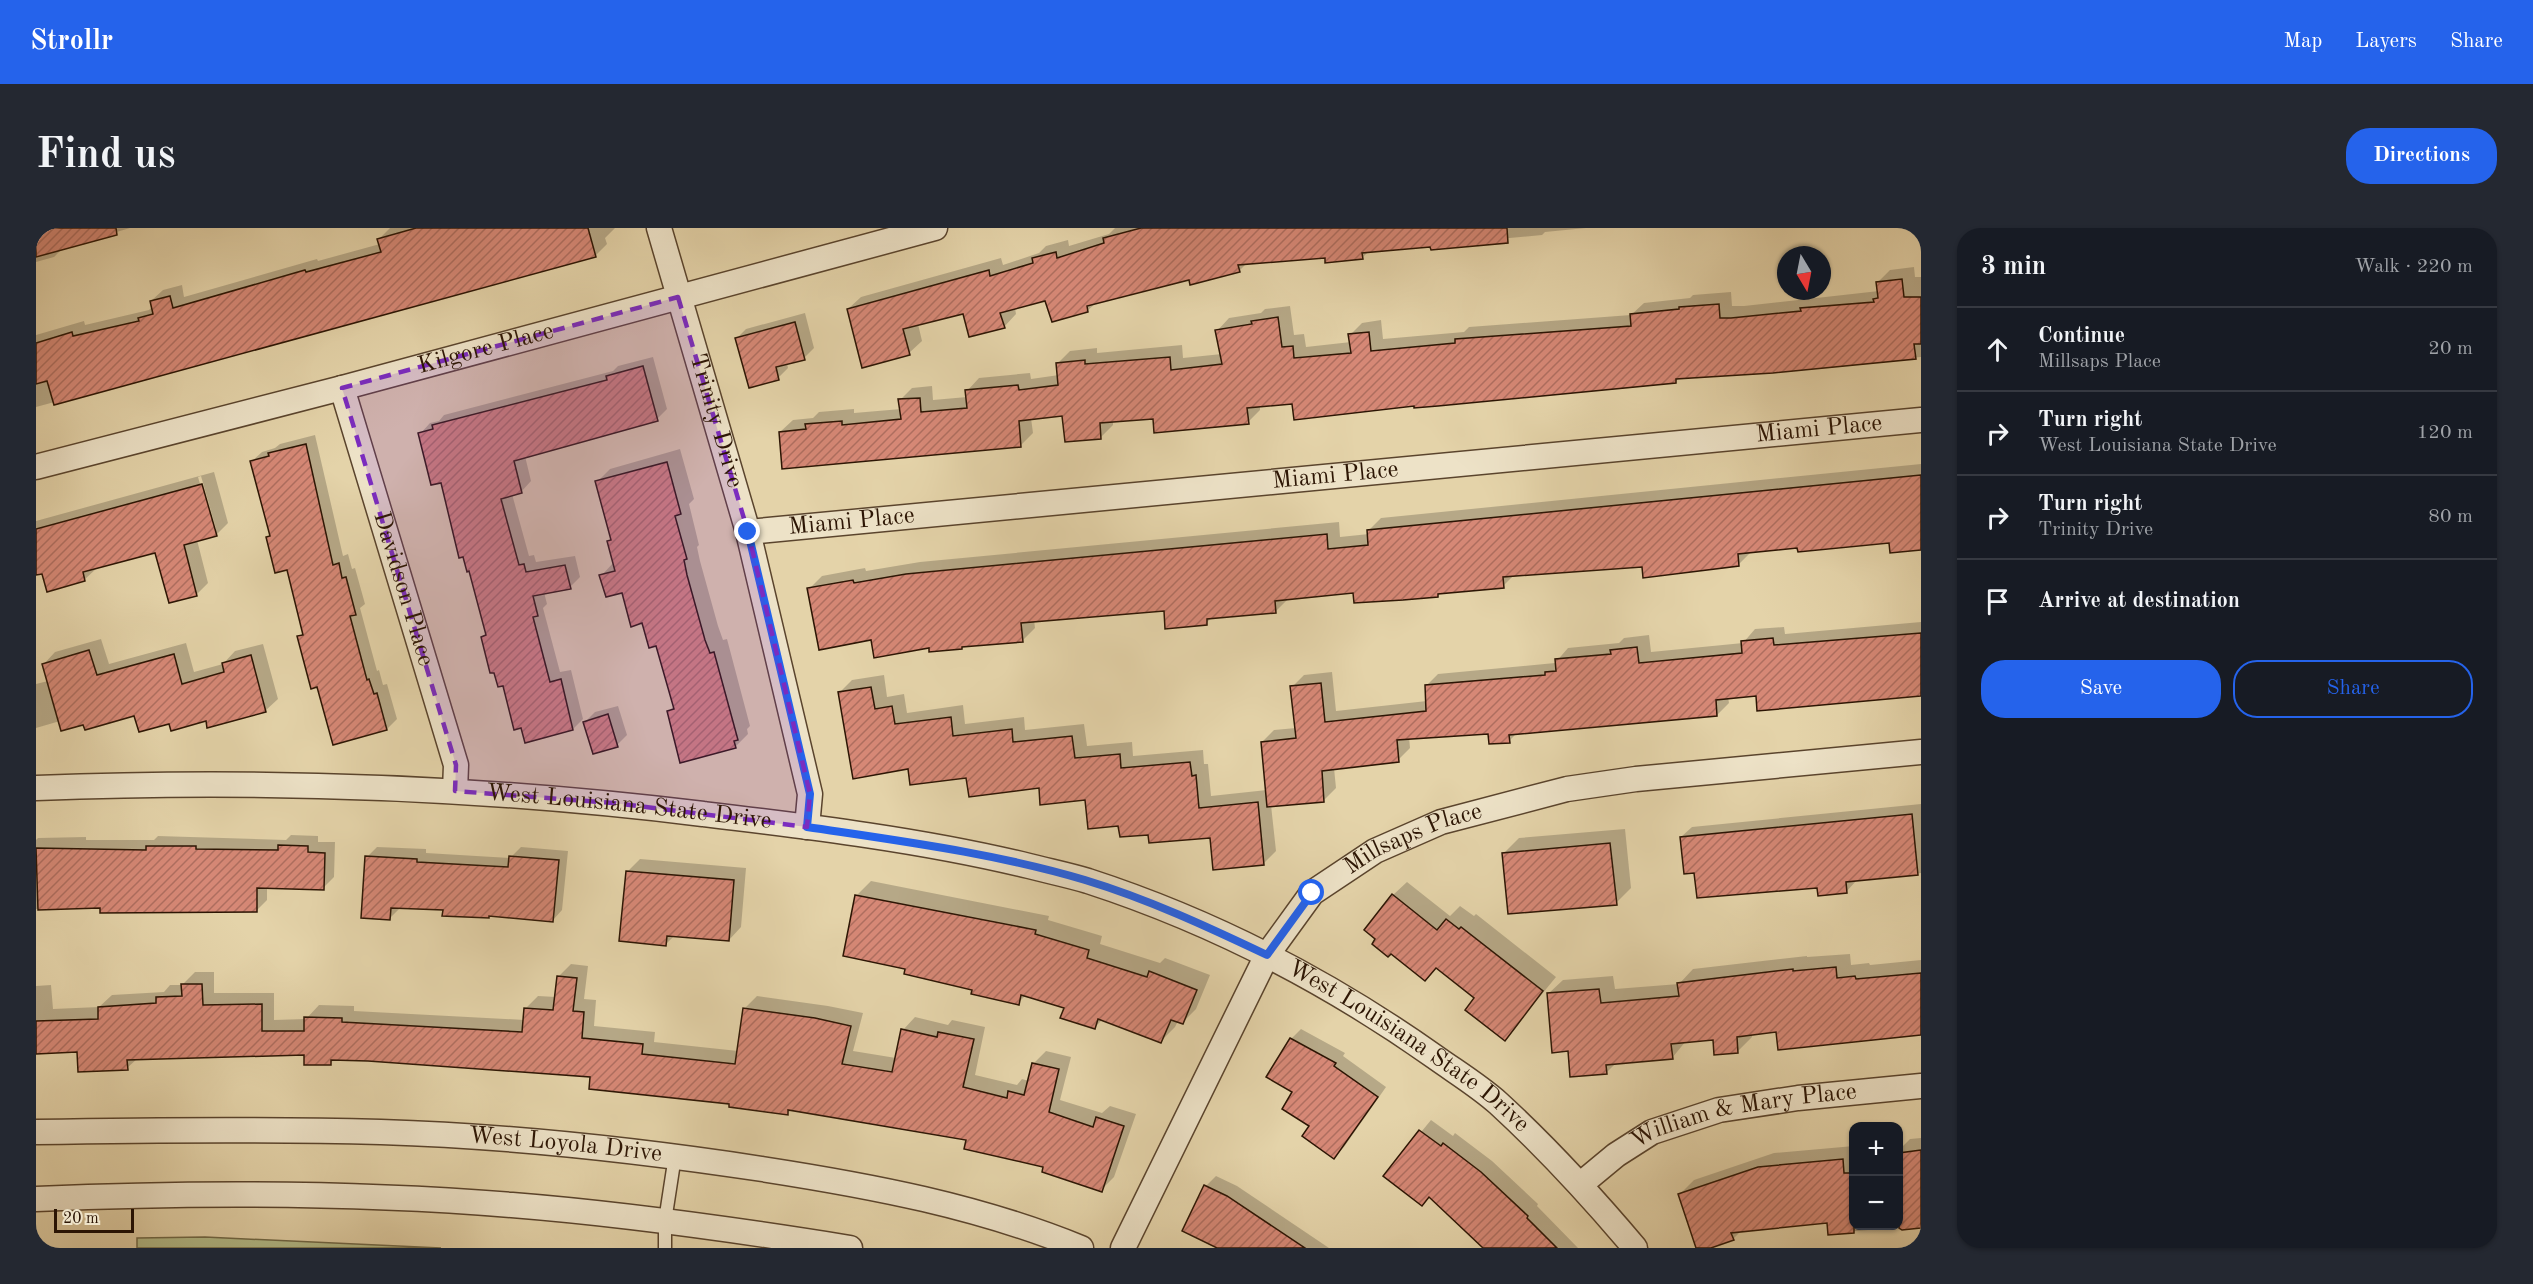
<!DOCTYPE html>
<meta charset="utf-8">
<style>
:root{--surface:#171b24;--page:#242831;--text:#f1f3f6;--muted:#9ea1a6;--line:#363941;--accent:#2563eb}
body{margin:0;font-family:"Old Standard TT",serif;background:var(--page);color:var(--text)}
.controls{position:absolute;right:18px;bottom:18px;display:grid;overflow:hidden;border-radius:12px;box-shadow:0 2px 4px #0004}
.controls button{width:54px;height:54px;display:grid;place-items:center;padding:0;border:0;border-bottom:2px solid var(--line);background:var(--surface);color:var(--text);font:30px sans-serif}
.compass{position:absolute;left:1741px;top:18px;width:54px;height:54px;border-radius:50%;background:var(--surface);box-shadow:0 2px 4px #0004;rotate:170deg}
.scale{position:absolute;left:18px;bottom:15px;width:80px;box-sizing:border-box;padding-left:6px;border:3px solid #2c1504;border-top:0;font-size:16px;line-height:21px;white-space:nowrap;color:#2c1504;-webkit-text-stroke:4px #ede2c7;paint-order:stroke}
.stop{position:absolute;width:18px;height:18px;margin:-14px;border:4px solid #2563eb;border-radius:50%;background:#fff}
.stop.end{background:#2563eb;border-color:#fff;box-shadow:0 2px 6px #0008}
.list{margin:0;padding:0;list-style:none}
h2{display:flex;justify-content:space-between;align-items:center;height:78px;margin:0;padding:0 24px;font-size:26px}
h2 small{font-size:20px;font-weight:400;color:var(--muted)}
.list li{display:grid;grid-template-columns:39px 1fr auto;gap:18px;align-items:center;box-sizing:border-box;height:84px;padding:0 24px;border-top:2px solid var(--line)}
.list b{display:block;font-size:22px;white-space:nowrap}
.list p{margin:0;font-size:20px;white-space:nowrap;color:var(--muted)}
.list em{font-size:20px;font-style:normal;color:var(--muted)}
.actions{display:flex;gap:12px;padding:18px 24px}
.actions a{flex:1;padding:14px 0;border:2px solid var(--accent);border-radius:24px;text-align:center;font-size:21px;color:var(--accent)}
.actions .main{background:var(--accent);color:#fff}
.icon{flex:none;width:33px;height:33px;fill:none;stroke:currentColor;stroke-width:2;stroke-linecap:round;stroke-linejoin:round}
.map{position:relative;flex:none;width:1885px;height:1020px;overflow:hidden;border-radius:24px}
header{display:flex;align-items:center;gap:36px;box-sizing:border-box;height:84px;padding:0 30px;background:var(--accent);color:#fff}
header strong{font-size:28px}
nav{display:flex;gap:33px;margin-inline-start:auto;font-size:21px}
.intro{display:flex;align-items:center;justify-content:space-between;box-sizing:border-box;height:144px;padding:0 36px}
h1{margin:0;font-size:42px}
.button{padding:15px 27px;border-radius:24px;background:var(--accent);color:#fff;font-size:21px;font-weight:700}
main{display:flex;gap:36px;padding:0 36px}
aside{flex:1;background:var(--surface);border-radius:24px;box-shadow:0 2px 4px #0004}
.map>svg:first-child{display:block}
</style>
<header>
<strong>Strollr</strong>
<nav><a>Map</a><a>Layers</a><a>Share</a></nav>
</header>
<div class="intro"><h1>Find us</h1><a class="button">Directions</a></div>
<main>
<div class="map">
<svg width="1885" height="1020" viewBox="0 0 1885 1020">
<defs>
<pattern id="building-hatch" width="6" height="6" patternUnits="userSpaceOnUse" patternTransform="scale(1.5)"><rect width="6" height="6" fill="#d68876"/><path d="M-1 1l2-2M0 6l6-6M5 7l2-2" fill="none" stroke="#ae6e5f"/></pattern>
</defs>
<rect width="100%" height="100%" fill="#e4d3a9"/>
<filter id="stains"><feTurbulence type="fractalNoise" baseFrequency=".00333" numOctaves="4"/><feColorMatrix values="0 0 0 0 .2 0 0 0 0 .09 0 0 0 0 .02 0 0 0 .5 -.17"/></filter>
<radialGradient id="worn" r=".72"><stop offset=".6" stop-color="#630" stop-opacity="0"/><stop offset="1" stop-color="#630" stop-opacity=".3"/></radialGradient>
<polygon fill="#b3bc89" stroke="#706846" stroke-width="1.5" points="169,1009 405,1020 101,1020 101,1010"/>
<g fill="#0003" fill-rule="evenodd">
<polygon points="0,0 94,0 27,20 18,29 0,34"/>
<polygon points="354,0 579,0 569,10 571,16 559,28 0,179 0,107 48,93 49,97 113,82 117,78 115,73 127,62 146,57 148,69 281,31 282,33 344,16 343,11"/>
<polygon points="1079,0 1550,0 1509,4 1506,7 1333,23 1326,30 1290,28 1211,35 1203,43 1154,50 1060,75 1051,83 1011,71 979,80 980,86 968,99 928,84 882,96 886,113 873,125 812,81 825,69 965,30 967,37 1003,25 1010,18 1032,12 1033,18 1073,6"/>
<polygon points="1878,39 1879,49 1885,49 1885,129 1643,150 1640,153 1380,177 1258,175 1224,178 1224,182 1212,194 1118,189 1077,193 1077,197 1065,209 1027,187 995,190 997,205 985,217 744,204 757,192 777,190 783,184 818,181 818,185 865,181 864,172 876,160 896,158 897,172 931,169 931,163 943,150 994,145 995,151 1023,147 1022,135 1034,123 1061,120 1061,125 1146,117 1147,130 1186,126 1181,103 1193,90 1225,85 1229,81 1254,78 1258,107 1268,106 1270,119 1315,114 1314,107 1326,95 1345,92 1347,111 1428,104 1433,99 1595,87 1608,75 1654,70 1657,67 1695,64 1696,78 1708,78 1843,63 1842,54 1854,42"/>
<polygon points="769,85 778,120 768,130 751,135 752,140 742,150 700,111 710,101"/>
<polygon points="617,129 631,181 621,191 489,228 495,253 485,264 476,266 493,328 498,327 500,334 539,328 544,349 534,359 508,364 511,376 507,380 524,444 535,442 547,491 537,501 486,498 446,409 451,404 434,341 428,327 424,328 406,253 384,206 394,195 403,193 408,187 577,143 582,138"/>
<polygon points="279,207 307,328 312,326 316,341 319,340 329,376 324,380 341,443 343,442 347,457 351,456 361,491 351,501 282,457 263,409 268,403 252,341 231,310 235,306 216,233 226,224 239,220 244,216"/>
<polygon points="644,221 658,271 653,276 663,317 661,319 664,333 682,398 687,412 691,411 714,498 711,501 712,506 699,519 633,483 639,477 621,416 587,363 565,348 578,334 572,314 576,310 561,254 574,241"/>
<polygon points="1885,236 1885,320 1854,313 1763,319 1715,324 1702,337 1607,337 1478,347 1467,358 1405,364 1402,367 1318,363 1253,370 1240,383 1177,389 1170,395 1129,381 998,392 999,400 986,413 928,417 926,420 894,418 836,411 773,361 786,348 829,340 830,343 884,334 1303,294 1304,309 1333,306 1333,302 1345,290"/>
<path d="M178,244L192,295L180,307L161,312L172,355L160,367L120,323L61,340L48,352L7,344L0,346V293ZM165,248L180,301H177L162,249Z"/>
<polygon points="1885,394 1885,467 1721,467 1692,469 1693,475 1681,487 1481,505 1473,513 1453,504 1373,509 1374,520 1362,532 1298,540 1300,560 1288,572 1235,577 1240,623 1227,636 1175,608 1113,605 1084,597 1050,571 1004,558 873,539 803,465 816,452 848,447 851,469 868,466 871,485 927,477 929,496 988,489 989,502 1048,496 1051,518 1096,514 1097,528 1167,522 1168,536 1172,536 1175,568 1231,562 1226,514 1238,502 1260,500 1256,459 1268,447 1296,444 1300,483 1391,473 1390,458 1402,446 1519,435 1532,420 1583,415 1588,410 1613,407 1615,424 1707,415 1719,401 1748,399 1749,406"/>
<polygon points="65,411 73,436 150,415 158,444 187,436 199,423 227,416 242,471 229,483 171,491 134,494 100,486 48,495 24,493 0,500 0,456 12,453 7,437 19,424"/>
<polygon points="582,478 591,507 581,517 549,494 559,484"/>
<polygon points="1885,576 1885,645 1821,652 1810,664 1659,643 1645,609 1656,599"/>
<polygon points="1589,601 1595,660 1580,675 1468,625 1483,610"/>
<polygon points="255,607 282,608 282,614 299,614 298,649 287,660 231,658 231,672 220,683 65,679 0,681 0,612 2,610 50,609 50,612 118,612 122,608 250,612"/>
<polygon points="341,619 390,621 390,625 474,630 485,619 532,623 526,682 517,692 408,681 364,680 354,690 331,629"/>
<polygon points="604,631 710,640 705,699 693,712 639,707 630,716 591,644"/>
<polygon points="835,653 1013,688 1012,692 1066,708 1064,716 1124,735 1129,730 1174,747 1160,781 1146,795 1142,793 1139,799 1125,813 1067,791 1059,799 1029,779 990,767 982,775 871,740 809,727 821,667"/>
<polygon points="1371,654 1414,688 1424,678 1438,688 1440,686 1520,749 1469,811 1440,770 1401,739 1389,751 1357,667"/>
<polygon points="1814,726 1815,737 1833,735 1834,737 1885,732 1885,806 1742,803 1716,806 1716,809 1702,823 1678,810 1650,813 1636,830 1580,835 1570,845 1533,822 1512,766 1527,752 1577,748 1579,761 1643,756 1657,741 1771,728 1771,729"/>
<polygon points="535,736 552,738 548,771 560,772 558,798 619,804 618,814 702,823 708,781 721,768 792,778 827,785 817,823 860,830 867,802 879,789 912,797 916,792 949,799 939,847 981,857 986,851 993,853 997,836 1010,823 1035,829 1024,872 1066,885 1074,878 1100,886 1078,949 1065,962 1009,938 932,911 756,881 751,886 556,848 299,830 294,836 269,826 101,831 91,840 42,822 0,825 0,758 15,757 17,781 63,779 76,767 128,764 134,757 146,757 159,744 178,744 178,765 238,765 238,792 270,791 283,777 318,778 318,783 489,792 489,781 502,768 520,769 522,749"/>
<polygon points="1265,801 1309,825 1307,828 1350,859 1308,919 1298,929 1259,864 1255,811"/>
<polygon points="1395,892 1417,908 1419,905 1456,933 1502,976 1501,978 1542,1020 1449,1020 1394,968 1349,948"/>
<polygon points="1885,910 1885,998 1793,1005 1792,994 1706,1002 1697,1011 1670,1020 1662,1020 1644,966 1658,952 1738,925 1818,918 1818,998 1862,998 1862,923 1874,911"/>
<polygon points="1180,948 1201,958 1293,1020 1185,1020 1170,958"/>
</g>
<g fill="url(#building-hatch)" stroke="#2c1504" stroke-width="1.5">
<polygon points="0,0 80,0 81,7 0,29"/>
<polygon points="380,0 552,0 560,29 18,177 11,153 0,156 0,115 36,104 37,108 103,93 102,90 117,86 114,73 134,68 137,80 269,42 270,44 345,24 341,11"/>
<polygon points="1105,0 1471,0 1472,15 1395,22 1394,19 1326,25 1327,31 1289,35 1289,30 1202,37 1204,44 1154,57 1153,52 1051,78 1052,84 1016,94 1009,73 964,85 969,100 933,109 927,86 867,101 874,127 826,140 811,81 953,42 954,48 997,35 996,30 1020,24 1021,30 1068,15 1067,10"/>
<polygon points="1866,51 1868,69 1885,69 1885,116 1878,116 1880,131 1737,145 1640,151 1640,155 1402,178 1378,180 1378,178 1258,192 1256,176 1211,180 1213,196 1118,205 1117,191 1064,195 1065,211 1029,214 1026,188 983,193 985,219 746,241 743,204 770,201 769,196 806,193 806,197 865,191 862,171 884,170 885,184 931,180 929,162 982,157 983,162 1022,157 1020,135 1049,132 1049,136 1134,129 1135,142 1186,136 1179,102 1216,96 1215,93 1242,89 1246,119 1257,118 1258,130 1315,125 1312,106 1333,104 1335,123 1419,115 1419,111 1595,98 1594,86 1643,81 1643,79 1683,76 1684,90 1695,90 1765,83 1764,80 1838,74 1837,71 1842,70 1840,54"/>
<polygon points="759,94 769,132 740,139 743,152 713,160 699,110"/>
<polygon points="607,138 622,193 478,233 486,265 465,271 483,337 488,336 490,344 529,337 535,361 497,368 502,388 497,389 514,454 525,451 537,502 489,515 485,500 478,502 467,458 462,459 458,445 454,445 445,409 450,407 433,343 431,344 427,329 423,330 405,255 395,257 382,205 397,201 396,197 571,152 570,148"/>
<polygon points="270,216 297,337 303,335 306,350 310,349 320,387 314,388 331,452 333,451 338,466 341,465 351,502 297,517 281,459 275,461 261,408 267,407 251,342 239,345 230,309 234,308 214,233 233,228 232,225"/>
<polygon points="631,234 645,286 639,288 651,331 648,332 651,347 669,412 674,425 678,424 702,512 698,513 700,520 644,535 631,483 638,481 620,418 613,420 606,395 595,399 586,365 570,369 563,347 579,343 571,313 575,312 559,253"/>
<polygon points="1885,247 1885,322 1854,325 1853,315 1762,324 1761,320 1702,326 1703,338 1607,350 1606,339 1467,349 1468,360 1402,366 1402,369 1367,372 1318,375 1317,365 1239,373 1240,385 1171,391 1171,397 1129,401 1128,383 985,395 987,414 926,419 926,421 893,424 893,420 838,430 835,412 783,422 771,360 817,352 818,355 870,346 1291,306 1292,321 1332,317 1331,302"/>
<polygon points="166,256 181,308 148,317 161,368 133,375 119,325 47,344 49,353 11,364 6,346 0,347 0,301"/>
<polygon points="1885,405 1885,468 1721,483 1720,468 1680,472 1681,488 1473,507 1474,515 1453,516 1452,506 1361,512 1363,534 1286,543 1288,574 1231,579 1225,514 1260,510 1254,458 1285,455 1289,494 1390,483 1389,457 1509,447 1509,444 1520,443 1519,431 1575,426 1574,422 1601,419 1603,435 1706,425 1705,413 1737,410 1738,417"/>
<polygon points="53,422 61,447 138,426 146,456 188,444 186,435 215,427 230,484 171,500 170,493 135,503 133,496 103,504 98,488 49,502 47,497 25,503 6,436"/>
<polygon points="835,459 839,481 856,478 859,496 915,489 917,508 976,501 977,514 1036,508 1039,530 1084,526 1085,540 1154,534 1156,548 1160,547 1163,580 1222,574 1228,637 1177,642 1174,610 1113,615 1112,607 1084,609 1082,598 1052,601 1049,572 1004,577 1003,560 933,569 930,550 874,557 872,541 817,551 802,464"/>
<polygon points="572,486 582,519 557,526 547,494"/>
<polygon points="1876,586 1882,647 1810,654 1811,665 1782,668 1781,660 1661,670 1658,645 1648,646 1644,609"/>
<polygon points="1574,615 1581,677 1472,686 1466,625"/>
<polygon points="242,617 272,618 272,624 289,625 288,662 221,660 221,684 64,685 64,680 2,682 0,620 110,622 110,618 160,618 160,621 242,622"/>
<polygon points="329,628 381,631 381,634 472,639 473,628 523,632 517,694 453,688 453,690 406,688 407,682 355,680 354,692 325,690"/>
<polygon points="590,643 698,652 693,713 631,708 630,718 583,713"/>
<polygon points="1356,666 1401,702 1410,691 1423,701 1425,699 1507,763 1469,813 1429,782 1438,770 1400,740 1389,753 1355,726 1352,729 1336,716 1339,711 1328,702"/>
<polygon points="819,667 1000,702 999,706 1053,722 1051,730 1111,749 1113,743 1161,762 1147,796 1135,792 1125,815 1062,791 1059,801 1024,790 1028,780 985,767 983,777 935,766 936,762 868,746 869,741 807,728"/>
<polygon points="1800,739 1801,750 1819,748 1820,751 1885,745 1885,807 1742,822 1740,804 1701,809 1702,825 1678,827 1677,812 1635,816 1637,831 1570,837 1571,846 1534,849 1532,823 1516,825 1511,765 1563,761 1565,775 1643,768 1641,755 1757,741 1757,743"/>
<polygon points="521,748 541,750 537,783 548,784 546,810 607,816 606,826 699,836 707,780 779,790 815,798 806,836 856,844 865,801 901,809 902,804 938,811 927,859 971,870 972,863 988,867 996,835 1023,841 1013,884 1057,899 1060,889 1088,898 1066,964 1006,944 1007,939 928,921 930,912 752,882 752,887 693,879 693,876 553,861 554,849 332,833 295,832 295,837 268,837 268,827 91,832 92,842 42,844 41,824 0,826 0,793 62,791 62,779 120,775 120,769 146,768 145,756 166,756 167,777 226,776 226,803 268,803 268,789 306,790 306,794 486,804 488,780 517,782"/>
<polygon points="1254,810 1300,835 1298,838 1342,869 1298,931 1266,908 1273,898 1246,881 1256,864 1230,849"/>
<polygon points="1383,902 1405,918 1407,915 1445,944 1492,988 1491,990 1521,1020 1447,1020 1393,969 1386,978 1347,948"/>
<polygon points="1885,922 1885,1000 1866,1002 1863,1000 1863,925"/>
<polygon points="1807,931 1808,945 1818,945 1818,1005 1792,1007 1791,995 1695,1005 1698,1012 1675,1020 1660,1020 1642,966 1722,939"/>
<polygon points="1168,957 1191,968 1269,1020 1181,1020 1146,1003"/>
</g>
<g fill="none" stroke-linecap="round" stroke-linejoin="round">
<g stroke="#5a442d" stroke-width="15">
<polyline id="lane" points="629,1020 629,993 639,928"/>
</g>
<g stroke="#5a442d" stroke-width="27">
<g id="street">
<path id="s1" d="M623,0L712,304L774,566L771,599"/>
<path id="s2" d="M306,160L420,537L419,563"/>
<path id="s3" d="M0,239L306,160L899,0"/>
<path id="s4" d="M712,304L1885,192"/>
<path id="s5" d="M0,560C223,551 446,559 667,586C776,599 886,612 993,638C1012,643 1032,647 1052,653C1175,693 1293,754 1399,829C1420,844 1443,858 1462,875C1511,920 1556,969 1599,1020"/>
<path id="s6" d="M0,904C115,902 230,901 345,904C472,908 601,922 726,941C836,958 942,978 1045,1020"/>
<path id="s7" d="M1545,956L1580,927L1616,904L1683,882L1762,870L1885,858"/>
<path d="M0,971C158,964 318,964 476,977C589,986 702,1002 814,1020"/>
<path id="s8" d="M1087,1020L1231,727L1276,665L1339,623L1405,594L1531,561L1600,551L1885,524"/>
</g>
</g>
<use href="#lane" stroke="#ede2c7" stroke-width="12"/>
<use href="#street" stroke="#ede2c7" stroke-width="24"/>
</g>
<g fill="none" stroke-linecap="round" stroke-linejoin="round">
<path stroke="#2563eb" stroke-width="8" d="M712,304L774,566L771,599C864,613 958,625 1049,652C1112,671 1172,699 1231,727L1276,665"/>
</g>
<path fill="#7b2cbf" fill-opacity="0.2" stroke="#7b2cbf" stroke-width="4.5" stroke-dasharray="12 8" stroke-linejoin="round" d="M642,69L712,304L774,566L771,599L577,575L419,563L420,537L306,160Z"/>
<g text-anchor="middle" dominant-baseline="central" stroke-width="6" stroke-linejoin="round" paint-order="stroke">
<g font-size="24" fill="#2c1504" stroke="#ede2c7">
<text stroke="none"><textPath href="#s3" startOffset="465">Kilgore Place</textPath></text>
<text stroke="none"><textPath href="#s1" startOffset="201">Trinity Drive</textPath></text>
<text stroke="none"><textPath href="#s4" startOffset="1076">Miami Place</textPath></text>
<text stroke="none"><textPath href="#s4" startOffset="590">Miami Place</textPath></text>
<text stroke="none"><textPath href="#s4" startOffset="104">Miami Place</textPath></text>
<text stroke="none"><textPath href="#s2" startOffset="210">Davidson Place</textPath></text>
<text stroke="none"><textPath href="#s5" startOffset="594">West Louisiana State Drive</textPath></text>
<text stroke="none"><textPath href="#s8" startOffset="519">Millsaps Place</textPath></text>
<text stroke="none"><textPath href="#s5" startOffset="1422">West Louisiana State Drive</textPath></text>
<text stroke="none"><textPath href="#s7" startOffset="182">William &amp; Mary Place</textPath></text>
<text stroke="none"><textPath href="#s6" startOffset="530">West Loyola Drive</textPath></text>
</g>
</g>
<rect width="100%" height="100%" filter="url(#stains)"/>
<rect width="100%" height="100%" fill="url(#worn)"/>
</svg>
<div class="controls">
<button>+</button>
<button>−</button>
</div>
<svg class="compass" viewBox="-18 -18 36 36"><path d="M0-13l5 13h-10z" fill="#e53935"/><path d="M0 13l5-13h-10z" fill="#9ea1a6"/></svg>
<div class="scale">20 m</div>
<div class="stop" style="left:1276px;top:665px"></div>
<div class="stop end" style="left:712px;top:304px"></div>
</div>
<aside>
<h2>3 min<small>Walk · 220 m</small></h2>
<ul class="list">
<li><svg class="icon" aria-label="ahead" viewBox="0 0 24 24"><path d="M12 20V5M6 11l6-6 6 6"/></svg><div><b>Continue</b><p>Millsaps Place</p></div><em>20 m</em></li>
<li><svg class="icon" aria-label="right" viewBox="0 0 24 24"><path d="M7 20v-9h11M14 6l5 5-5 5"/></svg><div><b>Turn right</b><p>West Louisiana State Drive</p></div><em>120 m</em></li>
<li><svg class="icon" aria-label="right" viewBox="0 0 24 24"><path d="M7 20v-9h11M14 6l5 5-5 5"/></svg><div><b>Turn right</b><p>Trinity Drive</p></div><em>80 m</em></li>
<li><svg class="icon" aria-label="arrive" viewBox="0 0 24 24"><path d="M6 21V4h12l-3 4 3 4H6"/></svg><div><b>Arrive at destination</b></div></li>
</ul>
<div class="actions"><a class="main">Save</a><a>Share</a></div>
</aside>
</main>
